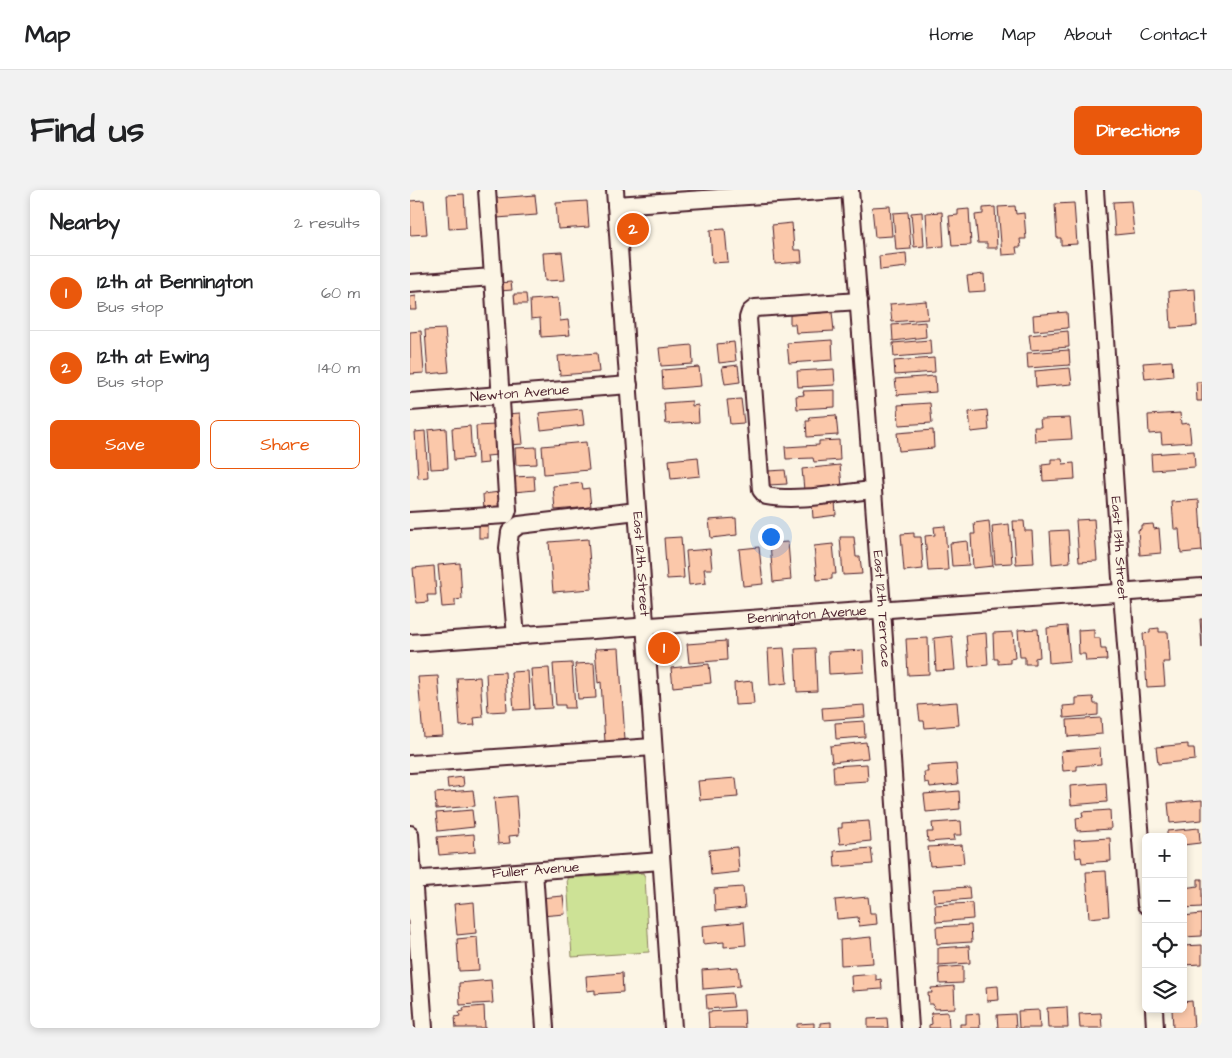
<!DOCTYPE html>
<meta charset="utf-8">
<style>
:root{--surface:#fff;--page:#f2f2f2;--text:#202124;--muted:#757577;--line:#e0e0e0;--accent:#ea580c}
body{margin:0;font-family:"Architects Daughter",sans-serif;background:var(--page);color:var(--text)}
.controls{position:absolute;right:15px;bottom:15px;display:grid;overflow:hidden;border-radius:8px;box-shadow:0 2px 8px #0003}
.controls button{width:45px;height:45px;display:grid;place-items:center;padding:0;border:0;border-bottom:1px solid var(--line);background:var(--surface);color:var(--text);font:25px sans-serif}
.you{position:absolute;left:360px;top:346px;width:18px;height:18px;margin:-12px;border:4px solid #fff;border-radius:50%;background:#1a73e8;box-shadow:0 0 0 8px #1a73e833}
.badge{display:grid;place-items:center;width:32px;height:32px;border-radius:50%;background:var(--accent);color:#fff;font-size:16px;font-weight:700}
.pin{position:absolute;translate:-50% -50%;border:2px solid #fff;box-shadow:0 1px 5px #0006}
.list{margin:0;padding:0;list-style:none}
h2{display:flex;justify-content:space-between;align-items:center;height:65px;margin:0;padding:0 20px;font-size:21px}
h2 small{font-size:16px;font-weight:400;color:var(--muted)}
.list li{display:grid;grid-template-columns:32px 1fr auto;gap:15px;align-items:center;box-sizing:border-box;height:75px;padding:0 20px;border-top:1px solid var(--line)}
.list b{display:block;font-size:19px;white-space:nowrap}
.list p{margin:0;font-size:16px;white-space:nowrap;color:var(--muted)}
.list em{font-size:16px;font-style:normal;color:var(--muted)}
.actions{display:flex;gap:10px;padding:15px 20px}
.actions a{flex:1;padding:11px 0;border:1px solid var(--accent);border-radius:8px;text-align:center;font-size:18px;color:var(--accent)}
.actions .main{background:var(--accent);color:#fff}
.icon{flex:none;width:28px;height:28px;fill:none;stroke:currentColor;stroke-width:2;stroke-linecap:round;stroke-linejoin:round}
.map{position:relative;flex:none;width:792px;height:838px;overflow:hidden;border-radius:8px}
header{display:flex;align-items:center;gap:30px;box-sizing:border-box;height:70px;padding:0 25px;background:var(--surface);border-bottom:1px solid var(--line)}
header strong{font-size:24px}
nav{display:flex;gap:28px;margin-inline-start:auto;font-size:18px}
.intro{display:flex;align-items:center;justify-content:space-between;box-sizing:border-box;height:120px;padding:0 30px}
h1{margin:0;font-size:35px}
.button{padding:12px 22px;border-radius:8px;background:var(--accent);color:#fff;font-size:18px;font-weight:700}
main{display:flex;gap:30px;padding:0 30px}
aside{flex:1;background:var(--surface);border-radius:8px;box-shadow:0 2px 8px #0003}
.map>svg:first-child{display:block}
</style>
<header>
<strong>Map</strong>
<nav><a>Home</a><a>Map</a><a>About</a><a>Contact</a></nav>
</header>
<div class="intro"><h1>Find us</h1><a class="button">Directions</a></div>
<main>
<aside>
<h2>Nearby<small>2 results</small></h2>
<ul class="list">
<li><span class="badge">1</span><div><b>12th at Bennington</b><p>Bus stop</p></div><em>60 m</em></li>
<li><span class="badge">2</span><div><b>12th at Ewing</b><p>Bus stop</p></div><em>140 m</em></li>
</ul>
<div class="actions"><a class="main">Save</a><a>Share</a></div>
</aside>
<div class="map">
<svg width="792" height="838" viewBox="0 0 792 838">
<rect width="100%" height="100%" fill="#fcf5e5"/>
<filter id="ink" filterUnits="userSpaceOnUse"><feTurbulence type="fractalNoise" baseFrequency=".02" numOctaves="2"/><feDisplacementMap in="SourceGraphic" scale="10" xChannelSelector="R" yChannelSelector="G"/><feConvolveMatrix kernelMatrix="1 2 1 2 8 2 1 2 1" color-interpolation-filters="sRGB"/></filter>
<g filter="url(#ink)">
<polygon fill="#cde296" stroke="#8c8060" points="233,683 235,687 239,762 162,767 157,688"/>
<g fill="#fbc8aa" stroke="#4a1f2b">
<polygon points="54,4 56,38 39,39 37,5"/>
<polygon points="125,5 127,25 87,28 86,8"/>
<polygon points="14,10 17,44 0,45 0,11"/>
<polygon points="177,11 179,37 148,39 146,13"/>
<polygon points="721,11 724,43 705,45 703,12"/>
<polygon points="664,13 667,54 651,55 651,48 647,48 645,14"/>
<polygon points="480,16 482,46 465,47 462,17"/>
<polygon points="605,16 606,24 614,23 616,49 610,49 611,57 606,57 607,64 592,65 588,17"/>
<polygon points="585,17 587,58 577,58 577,53 568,53 565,25 573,24 573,18"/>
<polygon points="559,19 561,55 542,56 539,26 548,25 548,20"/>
<polygon points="498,22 501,59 486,60 483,23"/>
<polygon points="512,22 514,56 504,57 501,23"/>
<polygon points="532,22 534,56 518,57 516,23"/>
<polygon points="382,33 384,60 391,60 392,72 365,74 362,35"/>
<polygon points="315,39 318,72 302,73 300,40"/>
<polygon points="152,62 155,90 135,91 133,63"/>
<polygon points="496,63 497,77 470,80 469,66"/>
<polygon points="574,84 575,101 559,102 557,86"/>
<polygon points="101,92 102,100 90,101 89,93"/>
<polygon points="785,99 787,136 761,138 759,101"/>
<polygon points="104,104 116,104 117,114 105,114"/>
<polygon points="6,106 7,120 0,120 0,107"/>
<polygon points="148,108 150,131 158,130 160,145 131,147 130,128 121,129 120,110"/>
<polygon points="516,111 518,129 482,132 480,114"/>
<polygon points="422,122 424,141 386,143 385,134 380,134 380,125"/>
<polygon points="657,122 658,138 624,141 623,125"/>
<polygon points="515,132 516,147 483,151 482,135"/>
<polygon points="35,139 39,182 18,184 15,140"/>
<polygon points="11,141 14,183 0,184 0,142"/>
<polygon points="658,141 659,157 621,160 619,145"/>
<polygon points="422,150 423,170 379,173 377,153"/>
<polygon points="520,150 521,164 484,167 483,153"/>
<polygon points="324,152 326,171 309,173 307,154"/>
<polygon points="282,155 283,174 251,176 249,158"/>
<polygon points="659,160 660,175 618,178 617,163"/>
<polygon points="187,163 189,182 150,185 148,166"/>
<polygon points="524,168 525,182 485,185 484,171"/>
<polygon points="762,171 763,186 735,189 733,173"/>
<polygon points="328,175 330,192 315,194 312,177"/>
<polygon points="289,177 291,196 253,199 252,180"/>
<polygon points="660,178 662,194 626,197 625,181"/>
<polygon points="424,179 425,195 388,197 387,181"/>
<polygon points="525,186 526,202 487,205 485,189"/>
<polygon points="786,192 792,192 792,211 787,211"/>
<polygon points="425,200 425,217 387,219 386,206 394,205 393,201"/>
<polygon points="331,209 334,233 320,234 317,210"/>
<polygon points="282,211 282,216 288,215 289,232 256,234 254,213"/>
<polygon points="520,213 522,233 489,235 488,215"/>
<polygon points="172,219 174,235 131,240 129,223"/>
<polygon points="577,220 579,240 561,242 559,222"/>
<polygon points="110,223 113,254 99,255 97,224"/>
<polygon points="770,223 771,234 779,233 781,252 752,254 751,243 739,244 738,225"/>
<polygon points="426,225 428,245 397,247 396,231 400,231 399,227"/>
<polygon points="660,228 662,249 625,251 624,237 631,237 630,229"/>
<polygon points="85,235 87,265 77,266 78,273 68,274 66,236"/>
<polygon points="60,236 62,268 44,270 42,238"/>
<polygon points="36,238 38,278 21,279 18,240"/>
<polygon points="523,240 524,258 489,261 487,243"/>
<polygon points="15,241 18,287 8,288 5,242"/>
<polygon points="429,250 430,270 404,272 403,268 376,269 375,257 409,255 409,251"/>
<polygon points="176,252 179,280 134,284 132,256"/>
<polygon points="126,257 127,274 106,275 105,258"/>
<polygon points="784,261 785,277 742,280 741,264"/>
<polygon points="288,267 290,286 261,289 259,270"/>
<polygon points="641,269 652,269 653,274 664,273 665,289 633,291 632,275 641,274"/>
<polygon points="430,275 432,297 394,300 392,279"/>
<polygon points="375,280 377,294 359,295 358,281"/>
<polygon points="124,286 125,300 104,302 103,287"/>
<polygon points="172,293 173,299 179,298 181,317 145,320 143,296"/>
<polygon points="90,302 91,320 74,321 73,304"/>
<polygon points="789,310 792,361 771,363 769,339 764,339 762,312"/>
<polygon points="425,311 426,325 403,328 402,314"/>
<polygon points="326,328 327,345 301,348 299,330"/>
<polygon points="684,329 687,371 669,372 666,330"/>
<polygon points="579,331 583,376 563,378 561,344 565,344 564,333"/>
<polygon points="603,331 614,331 615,341 622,341 624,373 606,374"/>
<polygon points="599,334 602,373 585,374 582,336"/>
<polygon points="743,334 744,339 749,338 751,363 730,365 728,340 731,339 731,335"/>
<rect x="69" y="336" width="9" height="12"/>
<polygon points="535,336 538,380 518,381 515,346 525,345 524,337"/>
<polygon points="658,340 660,372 642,374 640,341"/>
<polygon points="504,343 504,347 511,347 513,379 494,381 491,344"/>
<polygon points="271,347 274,388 257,389 254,348"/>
<polygon points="430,347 444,347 446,367 450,367 452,384 433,385"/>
<polygon points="178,349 182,399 143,402 139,352"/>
<polygon points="557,351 559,375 542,376 540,353"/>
<polygon points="378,352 381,390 363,392 360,353"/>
<polygon points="423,354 426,384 422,384 422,389 407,390 404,356"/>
<polygon points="349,357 353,394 333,396 329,359"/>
<polygon points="300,359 302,379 294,379 296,393 279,395 276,361"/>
<polygon points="50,373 52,409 45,410 45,416 32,417 28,375"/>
<polygon points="24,376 26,405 17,405 18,412 6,413 3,378"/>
<polygon points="790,429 792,429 792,458"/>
<polygon points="657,436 660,471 639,473 637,438"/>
<polygon points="749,438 749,442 758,442 760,472 753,472 755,496 737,497 733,444 740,443 740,439"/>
<polygon points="628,439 630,467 625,468 625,474 615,474 615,467 610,467 608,440"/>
<polygon points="684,439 684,448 690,448 691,459 696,459 697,470 676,471 675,464 669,464 668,440"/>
<polygon points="603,442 605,468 600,469 600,473 588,474 588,469 584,469 583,443"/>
<polygon points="576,443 578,475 559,477 556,445"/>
<polygon points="542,446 545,480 526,481 524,448"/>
<polygon points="518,448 519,484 498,485 496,449"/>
<polygon points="316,451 317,470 279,473 277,454"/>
<polygon points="209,458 215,550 195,552 191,492 188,493 185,459"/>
<polygon points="374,458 377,493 360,495 358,459"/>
<polygon points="405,458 407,501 387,502 385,459"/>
<polygon points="453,460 454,482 419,484 418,462"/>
<polygon points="162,473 165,518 155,518 155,515 146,515 143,474"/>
<polygon points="184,473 186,508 168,509 165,474"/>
<polygon points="299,474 301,493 263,497 261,478"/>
<polygon points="139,478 142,518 124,519 121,479"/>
<polygon points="118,481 120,519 104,520 101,482"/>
<polygon points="95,482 97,521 78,522 76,483"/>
<polygon points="28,486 33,546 13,547 8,487"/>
<polygon points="70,487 73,527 64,528 65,535 50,536 47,488"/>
<polygon points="342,491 344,514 325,515 324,493"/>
<polygon points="683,507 684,514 688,514 688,525 654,528 653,516 666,515 666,508"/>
<polygon points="547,512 549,535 515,538 514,531 510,531 508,515"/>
<polygon points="454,515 455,527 413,530 412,518"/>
<polygon points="691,528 692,544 658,547 657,530"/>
<polygon points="454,531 455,547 426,549 425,533"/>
<polygon points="456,552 458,568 422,572 420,556"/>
<polygon points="778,554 778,558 784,558 785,570 748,574 746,557"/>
<polygon points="690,558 691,574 667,576 667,580 653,581 651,561"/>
<polygon points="457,574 458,591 424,593 423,576"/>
<polygon points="546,574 548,594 520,597 519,592 515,593 514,582 518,582 517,576"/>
<polygon points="53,587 54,596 38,598 37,589"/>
<polygon points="326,588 328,607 290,610 288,591"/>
<polygon points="696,593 697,612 661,615 660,596"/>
<polygon points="63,600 65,616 26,619 25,603"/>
<polygon points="549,601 550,619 516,622 514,604"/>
<polygon points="106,606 109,645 99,646 100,653 88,654 84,608"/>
<polygon points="792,610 792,630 760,633 758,613"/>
<polygon points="62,620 64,637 28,641 26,623"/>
<polygon points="700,620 701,639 667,641 666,628 673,627 672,622"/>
<polygon points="459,631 461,651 430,654 428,638 432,638 432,633"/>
<polygon points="551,631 552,645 544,645 545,650 518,652 517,642 523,642 522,633"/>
<polygon points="789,638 790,653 773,655 773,647 757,647 757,641"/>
<polygon points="64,644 65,662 29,665 27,647"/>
<polygon points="700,648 701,671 672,673 671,667 666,668 664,650"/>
<polygon points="552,655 554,673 520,676 518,657"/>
<polygon points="327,657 329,682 301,685 299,660"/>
<polygon points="461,658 463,674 425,677 424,661"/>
<polygon points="696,681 699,726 679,728 676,682"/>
<polygon points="788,689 792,689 792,717 773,718 773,698 788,696"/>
<polygon points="333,697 335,718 305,721 304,699"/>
<polygon points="559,697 560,709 524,712 523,699"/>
<polygon points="153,706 155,724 131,726 130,708"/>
<polygon points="458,707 460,723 466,723 467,734 449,736 448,727 427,729 425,710"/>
<polygon points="64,712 66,743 47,745 44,714"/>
<polygon points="562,713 563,729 526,732 525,715"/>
<polygon points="792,724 792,746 773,747 773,726"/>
<polygon points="334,732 336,755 314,757 314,752 293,754 292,736"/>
<polygon points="561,735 562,752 527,754 526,737"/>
<polygon points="67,747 69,780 49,781 47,749"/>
<polygon points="461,747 463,773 431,775 430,750"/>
<polygon points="792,755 792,774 773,775 773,756"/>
<polygon points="559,756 560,773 528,775 528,758"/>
<polygon points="553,776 553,793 530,794 529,778"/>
<polygon points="328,777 330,796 293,799 292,780"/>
<polygon points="212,783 213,802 185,804 185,800 177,801 176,786"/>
<polygon points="466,784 466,790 471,789 472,799 442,801 441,786"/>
<polygon points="81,790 83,813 50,815 49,793"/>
<polygon points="544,796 545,818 524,819 523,814 519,814 518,803 522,803 521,798"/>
<polygon points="588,796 589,810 577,811 576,797"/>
<polygon points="322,803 324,817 297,819 296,805"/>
<polygon points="782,811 784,838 763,838 762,819 773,819 773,812"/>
<polygon points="74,816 75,838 46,838 45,827 50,826 49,822 54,821 53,818"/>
<polygon points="657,817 658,838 638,838 637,818"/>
<polygon points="334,820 335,838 299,838 298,822"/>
<polygon points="629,820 630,838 609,838 608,821"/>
<polygon points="538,822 539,838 519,838 519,835 522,834 521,823"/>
<polygon points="569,823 570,838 550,838 550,834 556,834 556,824"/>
<polygon points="691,823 692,838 670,838 669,824"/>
<polygon points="605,824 606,838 588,838 587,825"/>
<polygon points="477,828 478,838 458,838 458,829"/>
<polygon points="421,832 421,838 410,838 410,833"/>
<polygon points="404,833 404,838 387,838 387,834"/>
</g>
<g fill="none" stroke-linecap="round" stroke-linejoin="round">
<g stroke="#4a1f2b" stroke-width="20">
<g id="minor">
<path id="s1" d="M205,0L263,838"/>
<path id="s2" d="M440,0L471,405L500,838"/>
<path id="s3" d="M685,0L712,403L736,715"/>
<polyline points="206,15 427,0"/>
<polyline points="0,93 83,87 77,0"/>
<path d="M449,111L345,118L340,122L338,128L351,300L356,306C389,312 429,303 463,300"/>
<path id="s4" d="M0,212L219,195"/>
<polyline points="0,331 96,325 98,320 83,87"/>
<polyline points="106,446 98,358 100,342 109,335 227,321"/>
<path id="s5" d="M0,453L792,397"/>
<polyline points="0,574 243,557"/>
<polyline points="0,644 14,838"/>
<polyline points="124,681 135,838"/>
<path id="s6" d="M0,690L251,671"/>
<polyline points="744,819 745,838"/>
</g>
</g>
<use href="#minor" stroke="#fcf5e5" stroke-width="16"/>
</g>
</g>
<g text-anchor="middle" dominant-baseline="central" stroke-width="5" stroke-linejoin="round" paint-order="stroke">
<g font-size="14" fill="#4a1f2b" stroke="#fcf5e5">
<text stroke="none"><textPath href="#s4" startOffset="110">Newton Avenue</textPath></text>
<text stroke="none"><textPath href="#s3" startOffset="359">East 13th Street</textPath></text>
<text stroke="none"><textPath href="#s1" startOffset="375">East 12th Street</textPath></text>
<text stroke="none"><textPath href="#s2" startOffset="420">East 12th Terrace</textPath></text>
<text stroke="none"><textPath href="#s5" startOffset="398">Bennington Avenue</textPath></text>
<text stroke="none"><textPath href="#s6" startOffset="126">Fuller Avenue</textPath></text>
</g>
</g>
</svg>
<div class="controls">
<button>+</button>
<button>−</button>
<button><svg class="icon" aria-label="locate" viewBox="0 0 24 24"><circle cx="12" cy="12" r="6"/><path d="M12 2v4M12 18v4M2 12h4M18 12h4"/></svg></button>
<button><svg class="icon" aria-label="layers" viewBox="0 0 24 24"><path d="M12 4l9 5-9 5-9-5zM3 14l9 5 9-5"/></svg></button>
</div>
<div class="you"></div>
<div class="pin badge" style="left:254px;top:458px">1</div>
<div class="pin badge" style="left:223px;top:39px">2</div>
</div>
</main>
